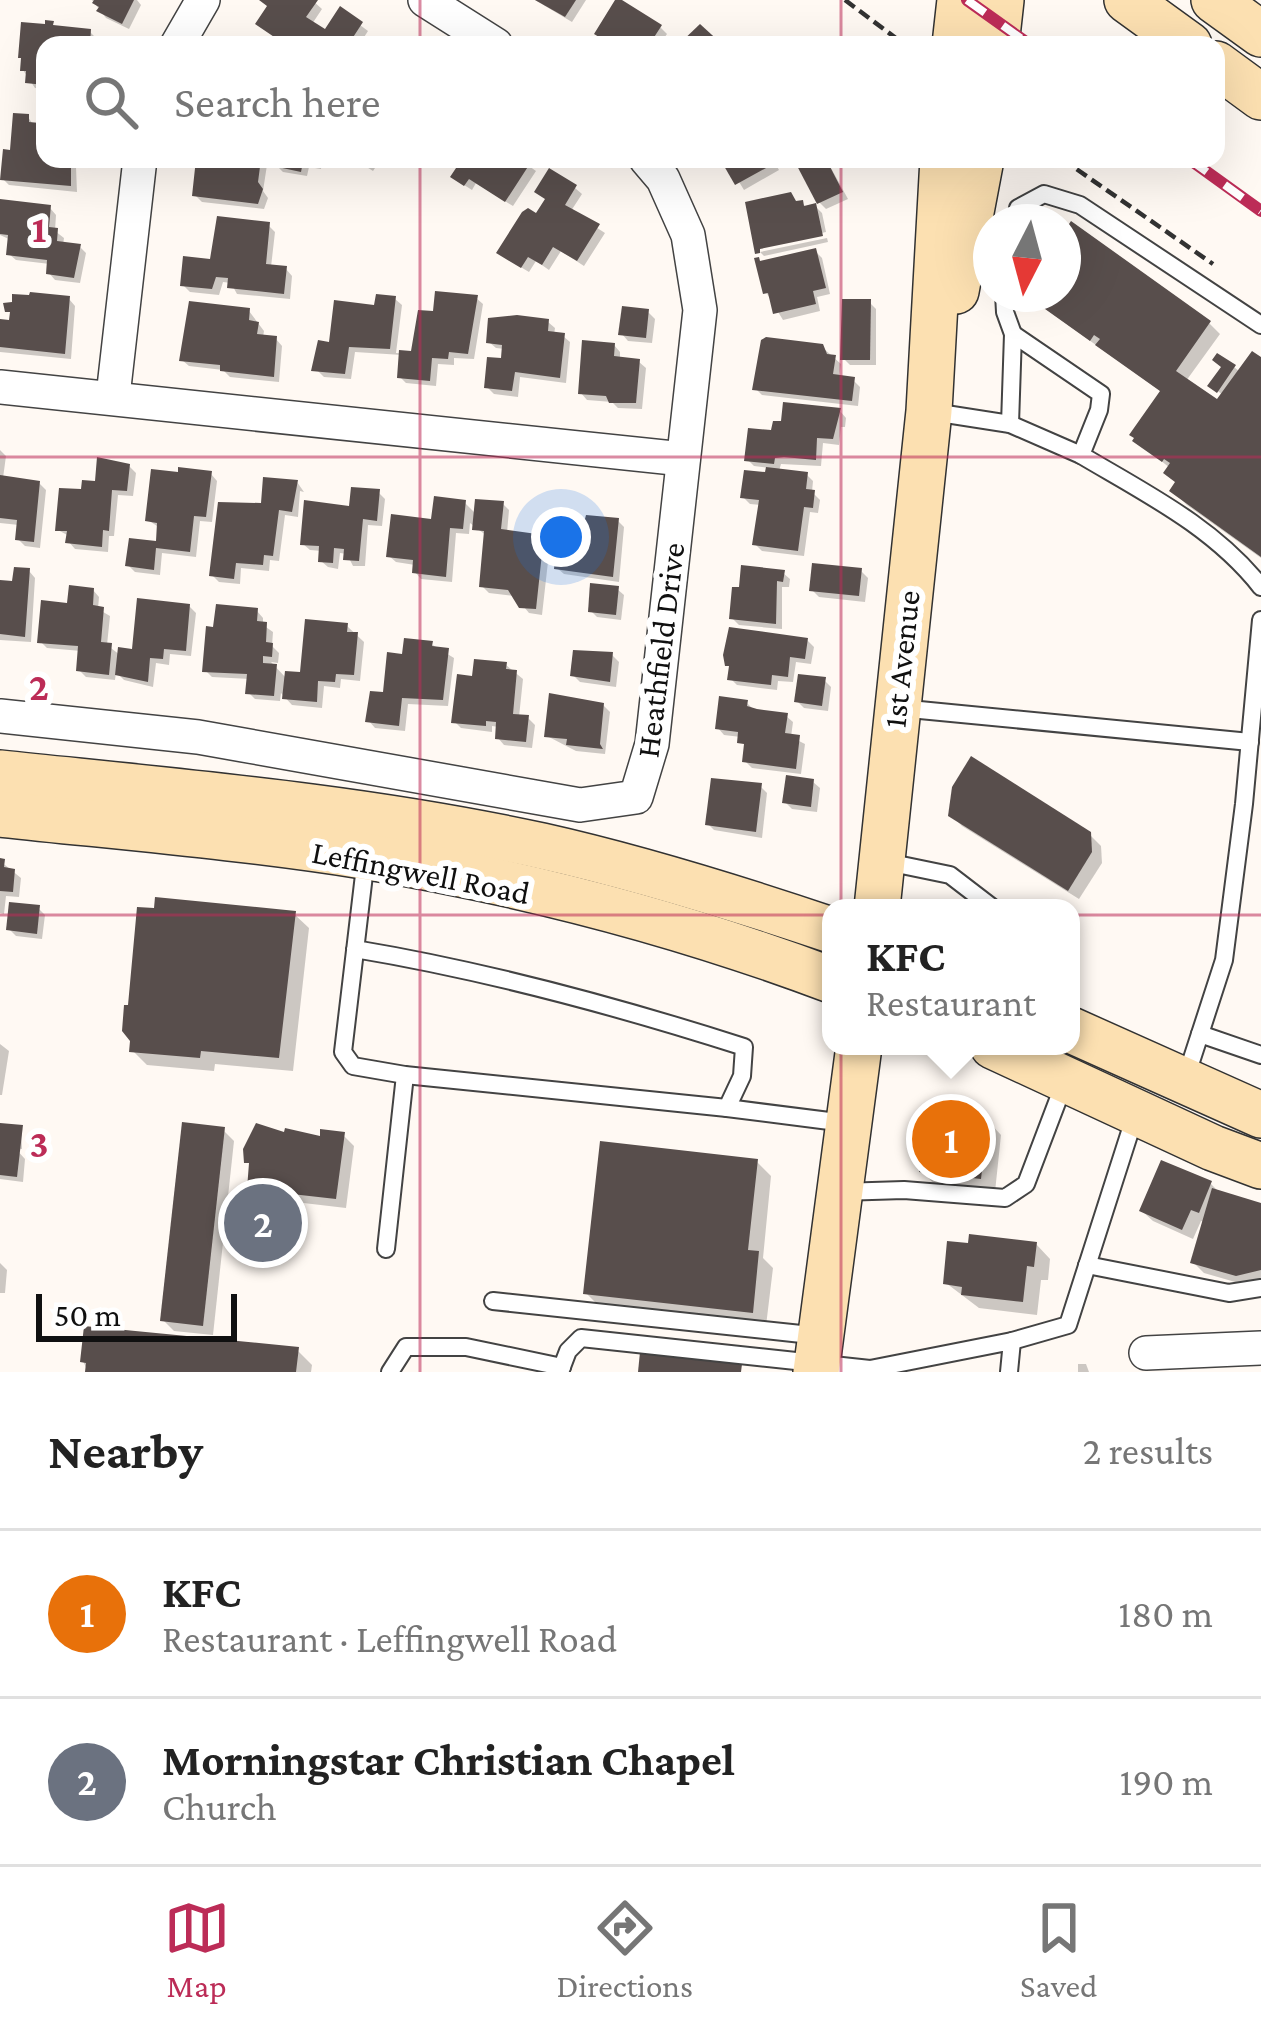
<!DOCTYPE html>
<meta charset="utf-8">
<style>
:root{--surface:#fff;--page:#f2f2f2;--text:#222;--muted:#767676;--line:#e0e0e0;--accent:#bc2c57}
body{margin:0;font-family:"Crimson Pro",serif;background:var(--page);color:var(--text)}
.compass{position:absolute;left:973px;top:204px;width:108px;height:108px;border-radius:50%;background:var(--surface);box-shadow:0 12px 48px #0002;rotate:186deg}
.scale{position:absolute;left:36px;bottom:30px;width:201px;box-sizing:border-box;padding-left:12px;border:6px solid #101010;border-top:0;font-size:33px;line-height:42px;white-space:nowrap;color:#101010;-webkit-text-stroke:9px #fff;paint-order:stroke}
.you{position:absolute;left:561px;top:537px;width:42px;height:42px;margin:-30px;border:9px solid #fff;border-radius:50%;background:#1a73e8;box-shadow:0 0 0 18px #1a73e833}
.badge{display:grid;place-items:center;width:78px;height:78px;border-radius:50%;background:var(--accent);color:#fff;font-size:39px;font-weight:700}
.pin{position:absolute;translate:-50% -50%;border:6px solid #fff;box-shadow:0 3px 12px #0006}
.popup{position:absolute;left:822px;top:899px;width:258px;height:156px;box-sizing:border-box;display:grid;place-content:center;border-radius:24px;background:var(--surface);filter:drop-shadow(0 3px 9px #0005);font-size:39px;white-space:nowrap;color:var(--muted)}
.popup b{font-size:45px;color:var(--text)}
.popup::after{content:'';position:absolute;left:50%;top:100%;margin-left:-24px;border:24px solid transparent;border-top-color:var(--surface)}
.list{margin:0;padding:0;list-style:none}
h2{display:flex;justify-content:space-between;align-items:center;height:156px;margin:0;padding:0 48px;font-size:51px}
h2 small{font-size:39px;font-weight:400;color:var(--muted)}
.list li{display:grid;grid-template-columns:78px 1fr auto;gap:36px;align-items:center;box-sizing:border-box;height:168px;padding:0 48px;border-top:3px solid var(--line)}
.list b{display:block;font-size:45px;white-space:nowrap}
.list p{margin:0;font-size:39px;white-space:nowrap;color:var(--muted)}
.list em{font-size:39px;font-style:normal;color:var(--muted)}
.icon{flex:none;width:66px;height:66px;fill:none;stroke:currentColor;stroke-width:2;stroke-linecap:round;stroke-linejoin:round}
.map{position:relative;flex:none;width:1261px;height:1372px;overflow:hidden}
.search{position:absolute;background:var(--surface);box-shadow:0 12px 48px #0002;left:36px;right:36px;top:36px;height:132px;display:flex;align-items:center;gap:30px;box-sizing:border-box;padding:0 42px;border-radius:24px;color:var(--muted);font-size:45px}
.sheet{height:492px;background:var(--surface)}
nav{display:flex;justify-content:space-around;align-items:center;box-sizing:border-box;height:168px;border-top:3px solid var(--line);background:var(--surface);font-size:33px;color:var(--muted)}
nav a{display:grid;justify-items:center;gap:6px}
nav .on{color:var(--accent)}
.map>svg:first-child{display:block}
</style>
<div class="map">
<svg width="1261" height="1372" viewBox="0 0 1261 1372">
<rect width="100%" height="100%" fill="#fff9f3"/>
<g fill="#0003">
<polygon points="92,0 137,0 141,5 129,29 106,18"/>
<polygon points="266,0 312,0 322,9 312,24 325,33 340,10 368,31 359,45 289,45"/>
<polygon points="535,0 586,0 572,22"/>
<polygon points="52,24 57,29 90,32 96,38 96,45 45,45 45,89 35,88 23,70"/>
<polygon points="660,27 667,34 659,45 606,45"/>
<polygon points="28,117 34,126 45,122 45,159 76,159 80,163 76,167 77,192 9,185 3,179"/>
<polygon points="199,159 260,159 267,165 263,191 268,198 264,209 202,202 195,195"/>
<polygon points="278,159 322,159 321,169 309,167 307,176 283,172 276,165"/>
<polygon points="354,159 381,159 373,171"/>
<polygon points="465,159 519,159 536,171 513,206 476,183 472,190 461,183"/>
<polygon points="725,159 781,159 775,163 779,170 744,190"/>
<polygon points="808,159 826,159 848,199 826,209 820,203 800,163"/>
<polygon points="575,188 582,194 571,211 605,233 584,266 561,251 549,270 536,261 529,272 507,259 548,201 538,192"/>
<polygon points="802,203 807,208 815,206 822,213 826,232 758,247"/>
<polygon points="50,208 56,215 55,231 64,238 63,245 80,247 86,253 80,283 55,280 49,273 50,264 16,260 9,254 11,240 0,235 0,212"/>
<polygon points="268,225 275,232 271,267 286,269 292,276 290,299 237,294 231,283 223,282 219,295 190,292 183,285"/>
<polygon points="827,238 828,242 810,246 764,256 760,252"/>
<polygon points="1063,238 1209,323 1220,334 1186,381 1217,403 1223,395 1211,386 1234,367 1240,372 1261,361 1261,558 1187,505 1173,491 1178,484 1170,468 1135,440 1163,393 1040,305 1030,294 1063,294"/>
<polygon points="815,251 822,258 830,294 817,297 820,311 783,320 766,292"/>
<polygon points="476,298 483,304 474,359 454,358 454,365 438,364 436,386 406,383 400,377 402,355 355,352 351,379 324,377 317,370 332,345 395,299 402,305 396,353 413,354"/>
<polygon points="69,299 75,306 71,359 0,352 0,322 12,323"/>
<polygon points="869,302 876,309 876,365 850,365 843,358"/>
<polygon points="249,311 264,331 263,337 276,339 282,346 279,382 230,377 223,370 189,366 182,360"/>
<polygon points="648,312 655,319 652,343 628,341 622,334"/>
<polygon points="548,322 555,328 554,335 563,336 570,342 566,383 520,377 518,397 494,394 487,387 503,362 505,349 496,348 489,342"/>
<polygon points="614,345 620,352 620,360 639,362 646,368 642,409 618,408 612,402 587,400 581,393"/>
<polygon points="822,347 841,364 839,378 853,380 860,387 858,406 762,395 756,389"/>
<polygon points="840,411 846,418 845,427 841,427 839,445 823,443 821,466 781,464 779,471 807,475 813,481 812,492 820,500 818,513 810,512 804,556 762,551 755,544 761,505 750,504 743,497 768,475 769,468 754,466 747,459 774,434"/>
<polygon points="0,450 6,456 3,478 39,483 46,490 40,548 25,546 18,539 19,525 0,523"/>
<polygon points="129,466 136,473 133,496 118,495 114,536 109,536 108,552 75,549 69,542 69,536 58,530 98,484"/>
<polygon points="211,474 217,481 212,522 200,521 196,557 162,553 160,575 135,572 128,565 159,545 160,528 148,520"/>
<polygon points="297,482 304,492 300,491 298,517 285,515 279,561 270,560 269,571 241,568 240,584 219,582 212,575 264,507"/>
<polygon points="378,492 385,499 382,526 368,525 365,566 353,566 347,554 340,553 338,569 328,567 321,561 322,551 310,550 303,544"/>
<polygon points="465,503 476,514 503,504 509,510 507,533 543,537 550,544 542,615 529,613 515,596 489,593 482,586 487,536 470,523 469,534 456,533 452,582 421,579 415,572 415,565 396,562 389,556"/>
<polygon points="618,521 624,527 619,582 564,574 557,568"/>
<polygon points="29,571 35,578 31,642 0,640 0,583 15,585"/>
<polygon points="861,571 868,578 865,602 819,597 812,590"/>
<polygon points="783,573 790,579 789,587 782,587 782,629 739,625 732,618"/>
<polygon points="617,589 624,595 621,620 597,617 591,611"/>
<polygon points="93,590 99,597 98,609 110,616 107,645 120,655 134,652 189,606 196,613 191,656 170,654 169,665 156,663 153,687 124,680 116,672 115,680 86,677 79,670 81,651 47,648 40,641 70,606"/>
<polygon points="257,611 263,618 263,625 273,632 272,646 279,653 278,663 271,662 287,679 303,676 347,626 364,642 360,681 341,679 340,688 324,686 322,708 292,705 281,693 280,701 255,699 248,692 250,679 212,677 205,670"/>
<polygon points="807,640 814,647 811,664 796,662 793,682 778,681 777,690 737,685 730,678"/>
<polygon points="431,644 454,658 448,706 408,704 405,731 375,728 369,721 405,657"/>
<polygon points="612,655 619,662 616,687 580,682 573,675"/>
<polygon points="506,665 523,679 519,717 528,718 535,725 532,748 504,745 498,738 499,727 492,726 492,732 461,728 455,722 475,679"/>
<polygon points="824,680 831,687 828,711 804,708 797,701"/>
<polygon points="747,703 754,710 786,716 793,722 791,737 805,744 801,774 752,768 745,761 746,748 741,737 724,735 718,728"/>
<polygon points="603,705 610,712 605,754 576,751 547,736"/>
<polygon points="813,782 820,788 817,812 792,809 785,802"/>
<polygon points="760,786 767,793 762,838 714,830 708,824"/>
<polygon points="951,815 1090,835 1101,846 1102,863 1079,899 962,826"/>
<polygon points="0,861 21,878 19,897 6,896 4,914 0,913"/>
<polygon points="38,908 45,915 42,939 16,936 9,929"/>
<polygon points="294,914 309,928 293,1071 215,1064 214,1071 147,1065 132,1050"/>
<polygon points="0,1044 9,1051 2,1095 0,1095"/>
<polygon points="987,1120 1001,1135 995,1192 936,1186 922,1171 923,1158 917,1152"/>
<polygon points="21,1128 22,1149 15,1148 25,1159 23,1182 0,1179 0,1146"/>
<polygon points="223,1130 234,1141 213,1335 174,1331 163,1320"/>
<polygon points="343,1135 354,1146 346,1208 261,1198 250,1187 252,1166 247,1161 287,1136 322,1139"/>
<polygon points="757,1162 771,1176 763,1258 773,1268 766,1326 600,1307 586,1293"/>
<polygon points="1211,1184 1221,1194 1261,1206 1261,1284 1249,1286 1204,1273 1193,1262 1205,1222 1201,1221 1193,1239 1153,1221 1142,1211"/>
<polygon points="1036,1244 1050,1259 1048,1280 1041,1280 1037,1315 979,1308 946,1283"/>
<polygon points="0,1263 7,1270 5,1293 0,1293"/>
<polygon points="297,1350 312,1365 311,1372 88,1372 83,1361"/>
<polygon points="1078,1364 1086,1364 1089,1372 1078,1372"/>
</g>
<g fill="#584e4c">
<polygon points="94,0 134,0 122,24 96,11 99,7 92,3"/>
<polygon points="259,0 318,0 306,17 325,29 340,6 363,22 348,45 340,42 337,45 286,45 255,24 267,6"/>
<polygon points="535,0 576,0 565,17"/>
<polygon points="615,0 622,0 662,25 649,45 601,45 604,40 594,34"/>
<polygon points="45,20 54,21 53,25 91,29 90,45 45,45 45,85 25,83 26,71 20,71 21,58 18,58 21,22 45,24"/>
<polygon points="700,24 723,45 678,45"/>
<polygon points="13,113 29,114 29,122 40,123 40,118 45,119 45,159 71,159 71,186 0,180 3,149 10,150"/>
<polygon points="196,159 261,159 258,182 263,189 258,204 192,196"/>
<polygon points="275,159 316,159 314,164 303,162 301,172 273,166"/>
<polygon points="462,159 527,159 531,162 505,202 469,179 464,186 450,177"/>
<polygon points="720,159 772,159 775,163 735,185"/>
<polygon points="801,159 826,159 843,192 817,204 795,162"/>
<polygon points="549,168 577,185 565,205 600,224 577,261 553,247 542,265 528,257 521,268 496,253 522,212 528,208 536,213 545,199 534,192"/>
<polygon points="791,192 796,201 803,200 804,206 816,203 823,236 760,249 760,253 755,254 745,202"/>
<polygon points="0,199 51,205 49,227 58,228 57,241 81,244 74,278 46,274 47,260 6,255 8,235 0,234"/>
<polygon points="217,216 270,222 266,264 287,266 284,294 227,288 228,278 216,277 212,289 180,286 183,256 210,259"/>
<polygon points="1071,221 1211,321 1176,371 1217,399 1252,351 1261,357 1261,557 1169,491 1175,482 1163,473 1170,463 1164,459 1162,462 1132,441 1134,438 1129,435 1160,391 1095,345 1100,339 1094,335 1090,341 1024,294 1063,294 1063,233"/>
<polygon points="816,248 826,288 813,291 816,304 773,314 768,293 763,294 754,258 759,257 760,261"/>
<polygon points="435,291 478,295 468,354 449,352 448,359 432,358 430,381 397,378 399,350 411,351 418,310 433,311"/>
<polygon points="30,292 70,296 65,354 0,347 0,319 9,320 10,312 5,312 3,303 12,302 12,294 29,295"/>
<polygon points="376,294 396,296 390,349 349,347 345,374 311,371 318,340 329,342 334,300 374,305"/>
<polygon points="842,299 871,299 870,360 840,360"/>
<polygon points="189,301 250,308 249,320 259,322 257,334 277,336 274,377 220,371 220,365 179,361"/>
<polygon points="622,306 649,309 646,338 618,335"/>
<polygon points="517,315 549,319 548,331 565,333 560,378 515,372 512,391 484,388 487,357 501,358 502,345 486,343 488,318"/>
<polygon points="766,337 823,344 827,354 836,355 833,374 855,377 852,401 752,390 761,340"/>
<polygon points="582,340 615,343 614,356 640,359 636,403 609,403 606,396 578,394"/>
<polygon points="1217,353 1236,365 1217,393 1207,386 1221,367 1212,360"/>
<polygon points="783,402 841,408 833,439 817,438 816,460 784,457 775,458 774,464 744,461 748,428 771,430 773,421 781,421"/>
<polygon points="97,457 130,464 127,491 112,490 109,531 103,530 102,547 65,543 67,531 55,531 59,488 81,489 82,480 95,481"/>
<polygon points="178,467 212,471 206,517 194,516 190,552 156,548 154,570 125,566 129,538 156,541 157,523 145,521 151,469 178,472"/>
<polygon points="766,467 808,472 806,489 815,490 813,508 804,507 798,551 752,545 759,500 740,498 744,470 765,472"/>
<polygon points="0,475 40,481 34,542 15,540 17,520 0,518"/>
<polygon points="263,477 298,480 292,512 279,510 273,556 264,555 263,565 236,563 234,579 209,576 218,502 261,503"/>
<polygon points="351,487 380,489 377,521 363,519 359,561 343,560 344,549 334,548 333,563 318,562 319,546 300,545 304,500 349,506"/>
<polygon points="434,496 466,500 463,529 450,528 446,577 412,573 413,560 386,557 391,514 431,519"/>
<polygon points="475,499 504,501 501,529 544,535 536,609 519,608 508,590 479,587 484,531 472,530"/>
<polygon points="586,515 619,518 613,577 554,569 559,516 585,519"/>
<polygon points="812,563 862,568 859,596 809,591"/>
<polygon points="741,565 785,570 783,582 777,581 776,624 729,619 732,587 739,587"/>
<polygon points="14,567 30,568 25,637 0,634 0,580 12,581"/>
<polygon points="590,583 619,586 616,615 588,612"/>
<polygon points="69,585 94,588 93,605 104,607 101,642 112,643 109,675 76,671 78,646 37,643 41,600 67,603"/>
<polygon points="137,598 190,604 186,651 164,649 163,659 150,658 148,682 115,675 118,647 132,649"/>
<polygon points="216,604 258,608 257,621 267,622 266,642 273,643 272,657 263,656 263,663 277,664 274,696 245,694 247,674 202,672 206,626 213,627"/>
<polygon points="305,619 348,623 347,632 358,632 354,675 336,674 335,682 318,681 317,702 282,699 285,671 300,672"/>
<polygon points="729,627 808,638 805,659 790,657 788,677 772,675 771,685 727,680 729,666 725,666 723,655"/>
<polygon points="404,638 433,641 432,646 449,648 443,700 402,698 399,726 365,722 370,691 383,692 387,652 402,654"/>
<polygon points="573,650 613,652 610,682 570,676"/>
<polygon points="474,659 507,662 506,669 517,670 513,714 529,715 526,742 495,739 496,722 486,721 486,726 451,723 457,674 472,676"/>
<polygon points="798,674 826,677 822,706 794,702"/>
<polygon points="549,693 604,703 600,744 603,749 566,745 567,739 544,737"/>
<polygon points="719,696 748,700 747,706 757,709 788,713 785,733 800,735 796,769 742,762 744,744 737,743 738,732 715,729"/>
<polygon points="971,756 1091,832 1092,852 1068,891 948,816 952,787"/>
<polygon points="786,775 814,779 811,807 782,803"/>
<polygon points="711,778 762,783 756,832 705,825"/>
<polygon points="0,858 5,859 4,867 15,869 13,892 0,891"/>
<polygon points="155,897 296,911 279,1058 201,1051 200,1058 129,1052 130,1041 122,1031 124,1005 128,1005 137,907 154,908"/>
<polygon points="9,902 40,905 37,934 6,930"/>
<polygon points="925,1111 988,1117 981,1179 919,1172 921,1154 914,1153 917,1124 924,1125"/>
<polygon points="182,1122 225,1127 203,1326 160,1321"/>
<polygon points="0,1123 23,1125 17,1177 0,1175"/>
<polygon points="256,1123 284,1132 285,1128 320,1136 320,1129 345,1132 336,1199 247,1189 249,1163 244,1163 243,1149"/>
<polygon points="600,1141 758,1159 748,1250 759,1251 753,1313 583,1294"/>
<polygon points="1161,1160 1212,1181 1199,1213 1191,1210 1182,1230 1139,1211"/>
<polygon points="1212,1188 1261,1203 1261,1270 1236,1276 1190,1263"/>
<polygon points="969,1234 1037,1242 1034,1267 1027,1266 1023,1302 961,1295 962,1287 943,1284 947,1241 968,1243"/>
<polygon points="84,1326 299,1347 296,1372 85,1372 86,1363 80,1362"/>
<polygon points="640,1352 742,1364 741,1372 638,1372"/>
</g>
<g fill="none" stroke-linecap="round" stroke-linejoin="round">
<g stroke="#434343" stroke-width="20">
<g id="lane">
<polyline points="1015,222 1018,208 1044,194 1080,205 1261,325"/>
<polyline points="1004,294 1005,312 1013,334 1010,424"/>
<path d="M1013,334L1101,394L1099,410L1081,455C1145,493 1214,527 1261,587"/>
<polyline points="933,412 1010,424 1081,455"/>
<polyline points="899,708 1250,742"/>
<polyline points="887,862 950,875 993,908"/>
<path d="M355,949C487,971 616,1006 744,1047L742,1076L727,1108L405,1075L353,1066L343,1052L366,858"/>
<polyline points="1200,1034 1261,1055"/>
<polyline points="1186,1077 1224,960 1244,804 1261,620"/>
<polyline points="727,1108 845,1123"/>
<polyline points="840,1192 904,1190 1005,1198 1026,1184 1064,1084"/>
<polyline points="386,1249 405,1075"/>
<polyline points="1087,1265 1229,1293 1261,1288"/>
<polyline points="493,1301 820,1336"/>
<polyline points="1012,1341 1068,1325 1136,1113"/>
<polyline points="390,1372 406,1347 466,1347 562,1367"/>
<polyline points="560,1372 568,1351 581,1338 870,1369 1012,1341 1009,1372"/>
</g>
</g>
<g stroke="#434343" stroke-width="36">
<g id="street">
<polyline points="425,0 496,45"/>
<polyline points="177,45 203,0"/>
<polyline points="0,387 683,459"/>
<polyline points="113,396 140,159"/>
<polyline points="0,716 198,737 580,805 636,797 652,744 700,310 688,235 663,179 646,159"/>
<polyline points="1146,1353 1261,1348"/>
</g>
</g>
<g stroke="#323232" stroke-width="48">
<g id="secondary">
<polyline points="1127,0 1189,45"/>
<polyline points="1214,0 1261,34"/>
<polyline points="955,45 960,0"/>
<polyline points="996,45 1001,0"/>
<polyline points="1216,64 1261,97"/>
<polyline points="956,291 981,159"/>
<path d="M0,773C181,792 364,807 542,846C640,868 736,898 831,930"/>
<path d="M0,814C121,827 243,837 363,856C521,882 682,924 831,980"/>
<polyline points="877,908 929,411 943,159"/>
<polyline points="1071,1030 1261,1115"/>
<polyline points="993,1046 1213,1148 1261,1166"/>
<polyline points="816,1372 859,1046"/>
</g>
</g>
<g stroke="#323232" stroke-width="4.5" stroke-dasharray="12 6" stroke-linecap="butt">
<polyline points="845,0 905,45"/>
<polyline points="1062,159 1213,264"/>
</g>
<use href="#lane" stroke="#fff" stroke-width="16"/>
<use href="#street" stroke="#fff" stroke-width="33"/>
<use href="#secondary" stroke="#fce0b1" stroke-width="45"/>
<g stroke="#bc2c57" stroke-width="12">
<g id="rail">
<polyline points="967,0 1030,45"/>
<polyline points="1189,159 1261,211"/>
</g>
</g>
<use href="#rail" stroke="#fff" stroke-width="8" stroke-dasharray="22" stroke-linecap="butt"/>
</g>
<path fill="none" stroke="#bc2c57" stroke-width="3" stroke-opacity="0.55" d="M420,0V45M841,0V45M420,159V1372M841,159V1372M0,457H1261M0,915H1261"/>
<g text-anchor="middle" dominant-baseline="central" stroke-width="12" stroke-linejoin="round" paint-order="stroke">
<g font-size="33" fill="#101010" stroke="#fff">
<text transform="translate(660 650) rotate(-83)">Heathfield Drive</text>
<text transform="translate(901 659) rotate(-84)">1st Avenue</text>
<text transform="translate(421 872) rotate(11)">Leffingwell Road</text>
</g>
</g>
<g font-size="39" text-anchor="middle" font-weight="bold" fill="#bc2c57" stroke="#fff" stroke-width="12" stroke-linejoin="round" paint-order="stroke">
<text x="39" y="242">1</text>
<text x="39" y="700">2</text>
<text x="39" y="1157">3</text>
</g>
</svg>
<svg class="compass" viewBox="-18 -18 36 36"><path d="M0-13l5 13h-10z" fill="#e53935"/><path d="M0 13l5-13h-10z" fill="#767676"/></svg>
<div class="scale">50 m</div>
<div class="you"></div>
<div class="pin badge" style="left:951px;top:1139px;background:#e8710a">1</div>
<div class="popup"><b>KFC</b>Restaurant</div>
<div class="pin badge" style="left:263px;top:1223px;background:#6b7280">2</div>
<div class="search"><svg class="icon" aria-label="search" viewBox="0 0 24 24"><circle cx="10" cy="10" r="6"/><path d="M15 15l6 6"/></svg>Search here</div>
</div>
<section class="sheet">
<h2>Nearby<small>2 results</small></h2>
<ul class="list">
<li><span class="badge" style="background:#e8710a">1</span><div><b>KFC</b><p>Restaurant · Leffingwell Road</p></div><em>180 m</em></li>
<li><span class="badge" style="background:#6b7280">2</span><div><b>Morningstar Christian Chapel</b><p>Church</p></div><em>190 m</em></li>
</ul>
</section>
<nav>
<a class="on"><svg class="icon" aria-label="map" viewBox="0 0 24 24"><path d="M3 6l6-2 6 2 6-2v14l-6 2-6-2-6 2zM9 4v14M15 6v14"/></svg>Map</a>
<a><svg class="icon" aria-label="directions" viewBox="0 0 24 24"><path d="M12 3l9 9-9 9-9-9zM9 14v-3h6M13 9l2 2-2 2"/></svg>Directions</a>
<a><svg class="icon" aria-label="saved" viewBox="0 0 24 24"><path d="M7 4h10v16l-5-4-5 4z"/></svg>Saved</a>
</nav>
